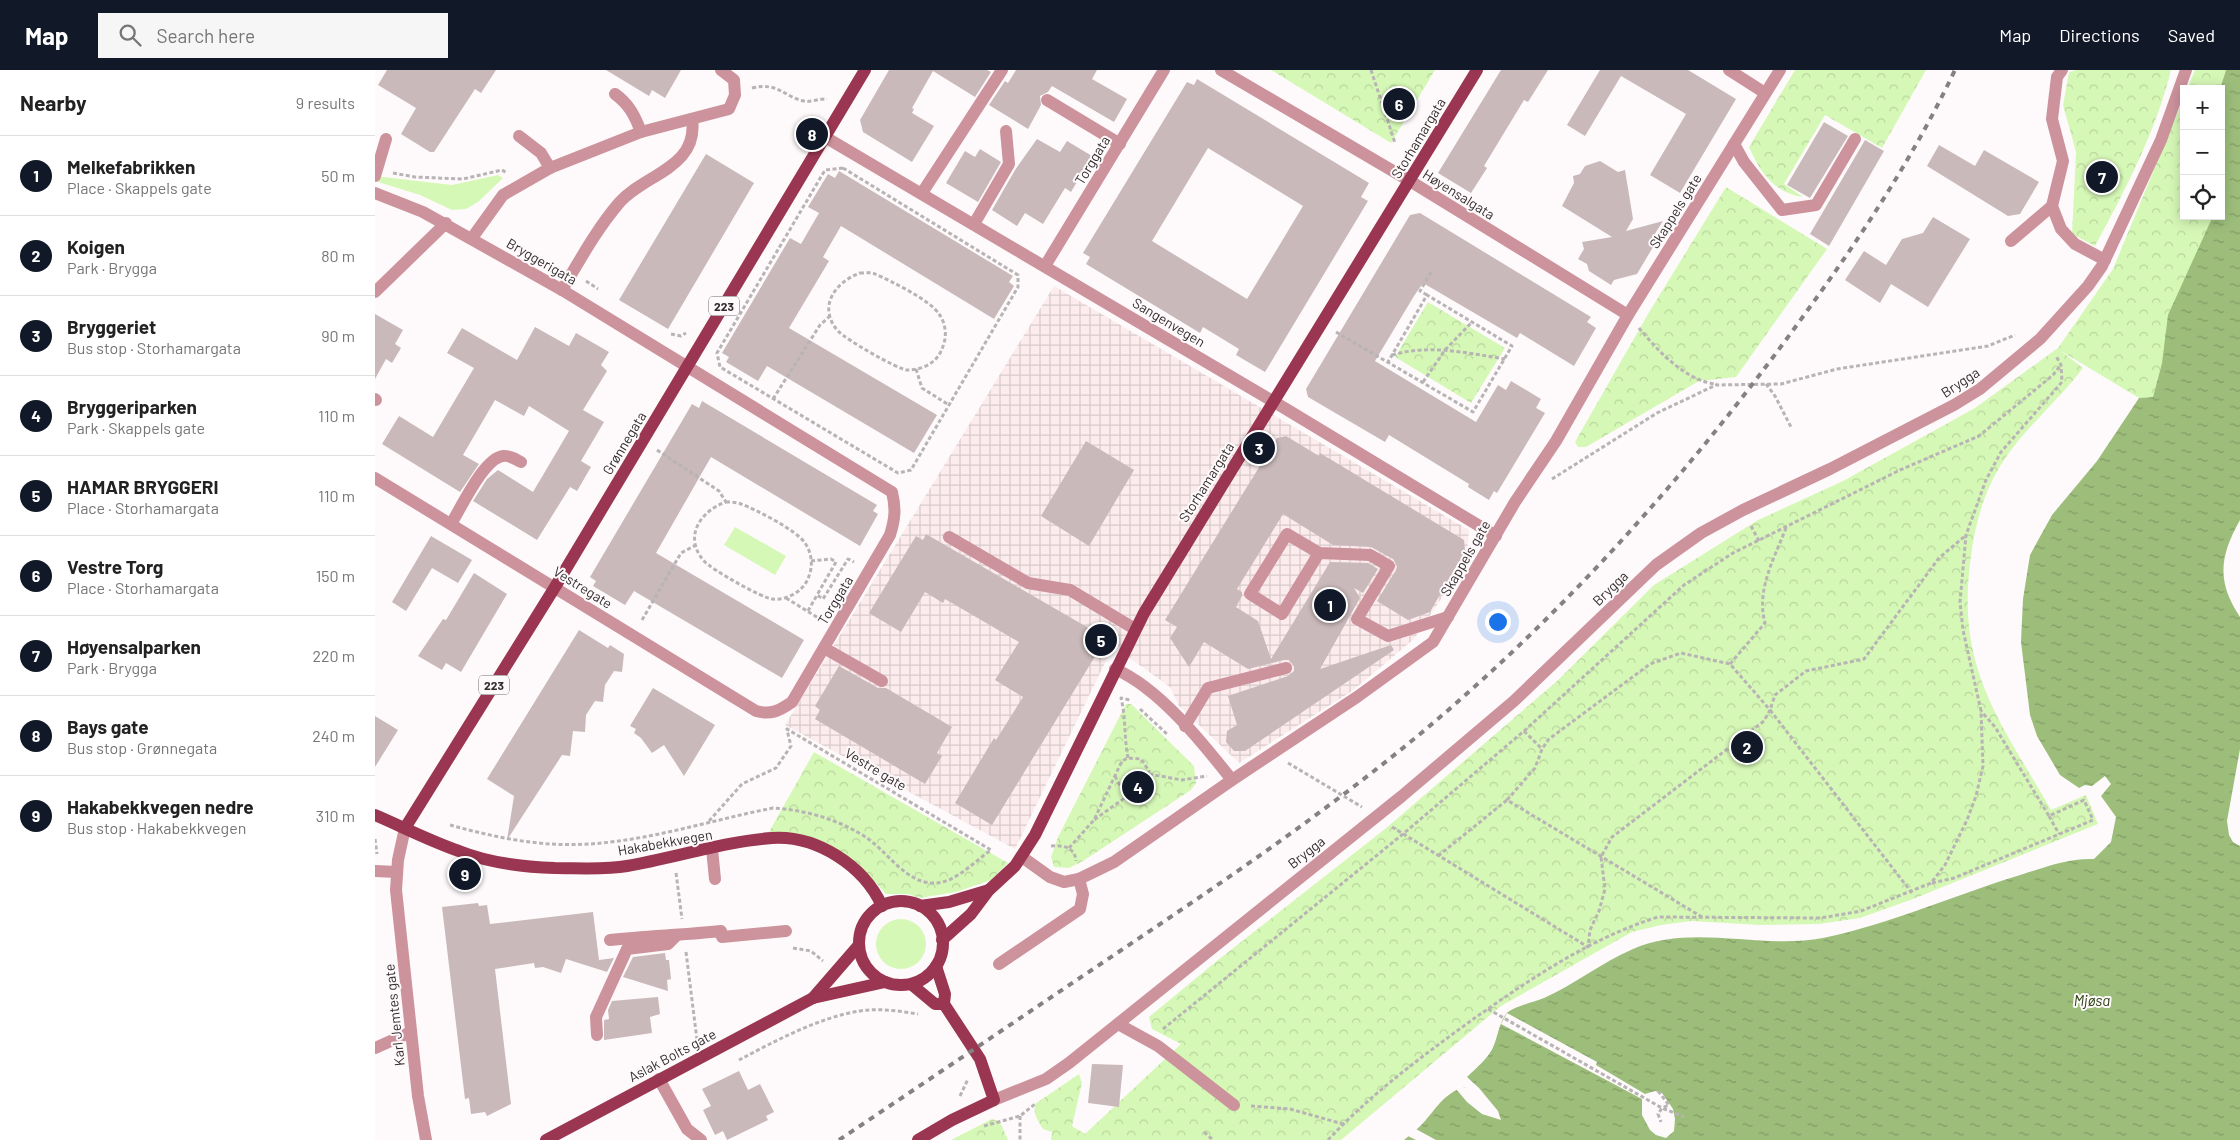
<!DOCTYPE html>
<meta charset="utf-8">
<style>
:root{--surface:#fff;--page:#f6f6f6;--text:#222;--muted:#767676;--line:#e0e0e0;--accent:#111827}
body{margin:0;font-family:Barlow,sans-serif;background:var(--page);color:var(--text)}
.controls{position:absolute;right:15px;top:15px;display:grid;overflow:hidden;border-radius:0px;box-shadow:0 2px 12px #0003}
.controls button{width:45px;height:45px;display:grid;place-items:center;padding:0;border:0;border-bottom:1px solid var(--line);background:var(--surface);color:var(--text);font:25px sans-serif}
.you{position:absolute;left:1122px;top:551px;width:18px;height:18px;margin:-12px;border:4px solid #fff;border-radius:50%;background:#1a73e8;box-shadow:0 0 0 8px #1a73e833}
.badge{display:grid;place-items:center;width:32px;height:32px;border-radius:50%;background:var(--accent);color:#fff;font-size:16px;font-weight:700}
.pin{position:absolute;translate:-50% -50%;border:2px solid #fff;box-shadow:0 1px 5px #0006}
.list{margin:0;padding:0;list-style:none}
h2{display:flex;justify-content:space-between;align-items:center;height:65px;margin:0;padding:0 20px;font-size:21px}
h2 small{font-size:16px;font-weight:400;color:var(--muted)}
.list li{display:grid;grid-template-columns:32px 1fr auto;gap:15px;align-items:center;box-sizing:border-box;height:80px;padding:0 20px;border-top:1px solid var(--line)}
.list b{display:block;font-size:19px;white-space:nowrap}
.list p{margin:0;font-size:16px;white-space:nowrap;color:var(--muted)}
.list em{font-size:16px;font-style:normal;color:var(--muted)}
.icon{flex:none;width:28px;height:28px;fill:none;stroke:currentColor;stroke-width:2;stroke-linecap:round;stroke-linejoin:round}
.map{position:relative;flex:none;width:1865px;height:1070px;overflow:hidden}
header{display:flex;align-items:center;gap:30px;box-sizing:border-box;height:70px;padding:0 25px;background:var(--accent);color:#fff}
header strong{font-size:24px}
nav{display:flex;gap:28px;margin-inline-start:auto;font-size:18px}
.search{width:350px;height:45px;background:var(--page);display:flex;align-items:center;gap:12px;box-sizing:border-box;padding:0 18px;border-radius:0px;color:var(--muted);font-size:19px}
main{display:flex}
aside{flex:1;background:var(--surface)}
.map>svg:first-child{display:block}
</style>
<header>
<strong>Map</strong>
<div class="search"><svg class="icon" aria-label="search" viewBox="0 0 24 24"><circle cx="10" cy="10" r="6"/><path d="M15 15l6 6"/></svg>Search here</div>
<nav><a>Map</a><a>Directions</a><a>Saved</a></nav>
</header>
<main>
<aside>
<h2>Nearby<small>9 results</small></h2>
<ul class="list">
<li><span class="badge">1</span><div><b>Melkefabrikken</b><p>Place · Skappels gate</p></div><em>50 m</em></li>
<li><span class="badge">2</span><div><b>Koigen</b><p>Park · Brygga</p></div><em>80 m</em></li>
<li><span class="badge">3</span><div><b>Bryggeriet</b><p>Bus stop · Storhamargata</p></div><em>90 m</em></li>
<li><span class="badge">4</span><div><b>Bryggeriparken</b><p>Park · Skappels gate</p></div><em>110 m</em></li>
<li><span class="badge">5</span><div><b>HAMAR BRYGGERI</b><p>Place · Storhamargata</p></div><em>110 m</em></li>
<li><span class="badge">6</span><div><b>Vestre Torg</b><p>Place · Storhamargata</p></div><em>150 m</em></li>
<li><span class="badge">7</span><div><b>Høyensalparken</b><p>Park · Brygga</p></div><em>220 m</em></li>
<li><span class="badge">8</span><div><b>Bays gate</b><p>Bus stop · Grønnegata</p></div><em>240 m</em></li>
<li><span class="badge">9</span><div><b>Hakabekkvegen nedre</b><p>Bus stop · Hakabekkvegen</p></div><em>310 m</em></li>
</ul>
</aside>
<div class="map">
<svg width="1865" height="1070" viewBox="0 0 1865 1070">
<defs>
<pattern id="industrial-grid" width="8" height="8" patternUnits="userSpaceOnUse" patternTransform="scale(1.25)"><rect width="8" height="8" fill="#fcecee"/><path d="M0 4h8M4 0v8" fill="none" stroke="#d8cbcc"/></pattern>
<pattern id="park-crowns" width="20" height="18" patternUnits="userSpaceOnUse" patternTransform="scale(1.25)"><rect width="20" height="18" fill="#d6f8b6"/><path d="M2 6a3 3 0 1 1 6 0M12 15a3 3 0 1 1 6 0" fill="none" stroke="#b8d59d"/></pattern>
<pattern id="water-ripples" width="26" height="14" patternUnits="userSpaceOnUse" patternTransform="scale(1.25)"><rect width="26" height="14" fill="#9dbe7b"/><path d="M2 4q2-2 4 0t4 0M15 11q2-2 4 0t4 0" fill="none" stroke="#819b65"/></pattern>
</defs>
<rect width="100%" height="100%" fill="#fefafb"/>
<polygon fill="url(#industrial-grid)" points="679,216 1094,460 1091,492 1039,569 977,621 864,693 804,636 795,617 738,576 640,779 410,655"/>
<g fill="#d6f8b6">
<polygon points="123,105 128,108 103,132 91,139 77,140 45,125 0,111 0,106 77,115"/>
<polygon points="360,457 411,486 400,505 349,475"/>
<circle cx="526" cy="874" r="25"/>
</g>
<g fill="url(#park-crowns)">
<polygon points="896,0 1060,0 1016,73"/>
<path d="M1420,0H1551L1507,78L1450,45L1409,114L1428,127C1399,123 1385,102 1374,77Z"/>
<path d="M1702,0H1796C1781,61 1750,121 1720,176L1697,164L1701,82L1688,35L1694,2Z"/>
<polygon points="1820,0 1851,0 1845,19 1812,19"/>
<path d="M1809,27V146H1838L1787,293L1778,327L1764,328L1686,281L1708,298C1684,330 1652,356 1629,390C1610,418 1600,454 1596,486C1580,598 1624,649 1676,740L1711,725L1723,754L1538,829L1485,848L1444,854L1385,855L1316,851L1286,855L1257,862L1126,936L966,1070H676L677,1062L668,1059C663,1051 658,1044 660,1034L704,1004L707,1013L697,1056L710,1064L806,974L777,959L774,947L843,890L1010,759L1181,612L1279,515L1383,450L1468,411L1600,338L1683,278L1738,199Z"/>
<polygon points="1351,117 1452,179 1361,307 1324,311 1211,377 1203,377 1200,372 1273,244"/>
<polygon points="1053,232 1130,278 1096,333 1020,287"/>
<polygon points="751,634 756,634 819,696 821,713 816,720 708,791 694,798 679,797 676,787 683,767"/>
<path d="M439,682L633,793L616,810L581,822L545,828L533,824H511C472,780 453,767 394,762Z"/>
<polygon points="617,1049 625,1052 633,1070 576,1070"/>
</g>
<path fill="url(#water-ripples)" d="M1851,0H1865V450C1845,486 1841,511 1865,547V679L1852,751L1854,765L1858,772L1865,776V1070H1029C1036,1064 1044,1058 1050,1051C1062,1037 1072,1020 1092,1017V1007C1101,998 1115,987 1119,975C1123,965 1124,954 1131,944C1137,937 1159,932 1169,928C1200,914 1226,893 1258,879C1317,853 1385,880 1448,868C1515,854 1577,826 1642,806C1668,798 1692,788 1719,789L1736,772L1741,747L1726,726L1736,714L1730,706L1717,716L1710,715L1704,718L1685,705L1662,666L1655,645L1646,572L1648,529L1655,485L1677,445L1722,391L1764,328L1778,327L1787,293L1793,245L1838,146H1846L1849,72L1845,19Z"/>
<g fill="#fefafb">
<polygon points="1132,943 1222,992 1221,995 1270,1024 1280,1021 1287,1023 1298,1039 1300,1049 1299,1061 1291,1068 1281,1065 1275,1060 1267,1045 1267,1029 1126,954"/>
<polygon points="1092,1007 1104,1018 1123,1041 1126,1050 1107,1044 1092,1032 1081,1019 1092,1017"/>
<polygon points="1039,1058 1061,1070 1041,1070 1031,1065"/>
</g>
<g fill="#cab9bb" fill-rule="evenodd">
<polygon points="12,0 121,0 106,23 100,19 59,82 55,82 26,64 41,38 3,15"/>
<polygon points="231,0 306,0 290,28 277,20 274,26"/>
<polygon points="514,0 612,0 616,2 600,27 558,1 537,38 539,39 537,43 559,56 537,92 488,62 485,50"/>
<polygon points="641,0 722,0 717,9 752,29 739,52 677,16 673,22 665,26 666,35 653,59 614,35 630,11 633,13"/>
<polygon points="1126,0 1173,0 1153,32 1149,30 1109,96 1112,98 1096,123 1063,103"/>
<polygon points="1225,0 1313,0 1361,29 1305,123 1275,105 1311,44 1246,6 1210,66 1192,55"/>
<path d="M822,9L994,113L986,127L993,131L890,302L861,285L864,279L828,257L825,263L711,194L715,187L708,183L812,12L819,15ZM833,78L928,136L872,229L777,171Z"/>
<polygon points="1449,52 1473,66 1435,128 1412,115"/>
<polygon points="662,69 685,82 692,71 717,86 696,122 690,118 668,154 650,143 642,156 617,140 640,100"/>
<polygon points="1490,70 1509,81 1454,176 1435,164"/>
<polygon points="1564,75 1600,96 1609,80 1664,112 1645,144 1633,146 1552,96"/>
<polygon points="605,79 626,92 603,132 571,113 590,81 600,87"/>
<polygon points="331,84 379,113 293,259 244,230"/>
<polygon points="1225,91 1243,102 1250,100 1258,149 1251,161 1288,151 1276,170 1278,177 1262,204 1239,210 1236,215 1214,201 1212,194 1203,189 1209,179 1207,172 1237,167 1187,136 1199,113 1198,106 1205,104 1210,96"/>
<polygon points="464,101 638,206 634,212 639,216 619,249 466,156 448,187 454,191 414,258 562,345 539,383 392,296 383,311 351,292 354,287 347,283 415,168 426,174 444,143 433,137 453,104 460,108"/>
<polygon points="1045,143 1216,247 1212,252 1221,258 1199,296 1145,263 1142,268 1048,213 1039,226 1000,291 1101,352 1123,315 1131,320 1136,311 1166,329 1161,338 1170,343 1122,423 1119,421 1114,430 1093,417 1094,414 1014,365 1010,372 933,327 931,319 1035,145"/>
<polygon points="1558,147 1595,169 1553,237 1516,214 1505,233 1470,210 1489,181 1511,195 1527,169 1548,163"/>
<polygon points="0,244 28,260 20,274 26,278 17,293 11,289 0,309"/>
<polygon points="160,257 194,276 201,263 234,282 226,295 232,301 208,340 229,352 206,391 216,397 202,421 195,417 162,470 98,431 112,409 123,400 158,422 194,361 154,336 149,346 120,330 88,385 104,394 85,422 7,374 24,346 58,367 99,298 72,283 87,258 142,290"/>
<polygon points="327,331 502,435 498,441 503,444 485,476 336,387 281,483 429,570 407,608 259,521 250,535 218,516 221,511 215,507 317,334 324,338"/>
<polygon points="911,366 944,386 945,383 1089,470 1090,481 1055,542 1033,550 1002,531 1021,500 1022,496 1018,489 996,477 958,475 908,444 862,519 867,522 867,526 861,537 883,551 896,589 955,492 993,493 1003,499 988,523 979,518 985,528 945,599 1016,575 1019,580 870,681 859,681 851,672 852,661 862,655 853,626 913,606 919,601 919,596 914,590 909,590 873,599 829,572 814,597 795,568 802,557 790,550 902,368"/>
<polygon points="711,371 759,400 714,476 666,446"/>
<polygon points="551,464 724,564 727,575 617,755 580,733 619,668 621,670 648,627 620,610 644,572 570,529 568,533 550,522 526,562 494,543 541,466 548,470"/>
<polygon points="56,466 97,490 83,513 57,498 31,541 17,532"/>
<polygon points="99,503 132,524 86,602 71,593 67,600 43,586 68,549 71,550"/>
<polygon points="204,560 233,578 235,575 249,584 247,602 239,601 230,615 228,632 220,631 211,645 210,662 198,661 195,686 187,685 132,770 139,726 112,709"/>
<polygon points="464,596 503,618 511,618 577,657 562,683 567,686 550,714 440,649 445,640 440,636"/>
<polygon points="278,618 340,655 309,706 289,675 277,683 266,668 259,663 261,659 255,656"/>
<polygon points="0,646 23,660 0,697"/>
<polygon points="103,833 104,836 112,835 115,854 218,842 224,890 239,888 232,902 191,889 186,903 168,897 160,898 159,893 120,899 136,1034 112,1046 110,1042 96,1044 94,1028 90,1029 67,837"/>
<polygon points="290,883 291,890 294,890 296,909 292,910 293,921 248,907 258,887"/>
<polygon points="283,927 285,944 275,947 277,963 229,970 229,950 234,949 233,940 237,931"/>
<polygon points="717,994 748,995 744,1037 713,1033"/>
<polygon points="364,1001 373,1020 385,1014 399,1042 391,1046 393,1050 352,1070 348,1061 340,1065 328,1040 336,1036 327,1019"/>
</g>
<g fill="none" stroke-linecap="round" stroke-linejoin="round">
<g stroke="#b8b3b4" stroke-width="3" stroke-dasharray="4 2.5" stroke-linecap="butt">
<polyline points="996,0 1020,73"/>
<path d="M377,18C404,12 407,26 429,31C435,33 445,28 452,29"/>
<polygon points="468,98 643,205 643,217 536,400 523,403 345,297 342,283 450,100"/>
<polyline points="18,103 40,107 88,109 127,100 132,103"/>
<path d="M485,203C490,203 496,202 500,204C516,211 555,230 564,244C570,252 572,264 569,273C566,284 561,291 551,296C545,299 538,300 532,300C522,299 470,269 463,261C442,237 460,212 485,203Z"/>
<polyline points="211,211 223,219"/>
<polyline points="1052,225 1045,221 1056,202"/>
<path d="M1264,258C1283,281 1312,312 1342,314"/>
<polyline points="961,262 1098,342 1137,276 1052,225 1013,292"/>
<polyline points="296,264 306,266 311,263"/>
<path d="M1017,285C1055,274 1092,283 1130,289"/>
<polyline points="541,299 547,318 574,335"/>
<polyline points="1048,312 1070,280 1097,252"/>
<polyline points="1391,314 1400,326 1416,357"/>
<polyline points="398,329 445,255 455,246"/>
<polyline points="282,380 344,421 351,432"/>
<polyline points="1177,409 1282,343 1341,315 1406,314 1462,299 1613,276 1640,265"/>
<path d="M351,432C356,432 361,432 366,434C382,440 421,460 430,473C437,483 438,496 434,506C431,515 425,521 417,525C411,528 404,530 398,529C388,529 336,499 329,491C308,467 325,441 351,432Z"/>
<polyline points="1376,456 1384,471"/>
<polyline points="436,491 456,489 461,492 442,525 448,529 473,489 479,492"/>
<polyline points="411,528 445,549"/>
<polyline points="433,541 442,525"/>
<polyline points="267,550 306,483 321,475"/>
<path d="M1355,594L1390,553C1381,520 1399,489 1411,458"/>
<polyline points="765,639 792,664"/>
<polyline points="1149,661 1167,679"/>
<path d="M753,688C749,668 751,648 746,628L755,630"/>
<polyline points="913,693 987,737"/>
<polyline points="774,704 807,710 832,706"/>
<polyline points="740,706 744,714 761,721"/>
<polyline points="1674,746 1684,764"/>
<polyline points="334,751 367,714 401,698 416,676 412,660"/>
<path d="M75,755C108,764 142,772 176,774C251,779 326,752 398,738C430,740 462,749 489,766C512,780 531,815 561,813C581,812 600,791 616,780L412,659L410,656"/>
<polyline points="1017,757 1213,877 1215,860 1224,841 1230,819 1226,787 1237,767 1389,651 1395,640 1355,594 1306,583 1275,594 1174,669 1167,679 1160,698 1132,730 1327,847"/>
<polyline points="0,769 2,784"/>
<path d="M676,776C688,775 700,777 701,791"/>
<polyline points="694,778 719,750 747,691 753,688 766,689 774,701 769,714 719,750"/>
<polyline points="1063,786 1132,730"/>
<polyline points="301,803 307,849"/>
<polyline points="1557,813 1579,808 1718,750 1709,730 1674,746 1620,657 1606,641"/>
<polyline points="1537,823 1395,640 1400,625 1431,601 1489,589 1564,488 1590,466"/>
<polyline points="418,878 436,881 448,891"/>
<polyline points="311,882 322,970"/>
<polyline points="1113,939 1287,1038 1309,1047"/>
<polyline points="788,959 1028,764 1149,661 1309,515 1358,483 1525,400 1604,366 1678,305 1686,295"/>
<path d="M364,990C400,971 445,947 485,941C504,938 524,941 543,944"/>
<polyline points="1283,1021 1294,1035 1287,1038 1283,1044 1286,1052"/>
<polyline points="585,1026 593,1009"/>
<polyline points="876,1036 915,1039 968,1054"/>
<polyline points="645,1046 645,1070"/>
<polyline points="609,1056 645,1046 660,1034"/>
<polyline points="829,1062 838,1070"/>
<path d="M953,1070C996,1024 1046,987 1097,950C1154,910 1215,868 1283,847L1446,848L1486,841L1556,813L1570,795L1592,750L1601,726L1608,696L1606,641L1588,560L1585,532L1591,465L1611,410L1626,382L1687,312L1686,295L1681,286"/>
</g>
<g stroke="#cd939d" stroke-width="12">
<polyline points="846,0 1035,111 1253,245"/>
<polyline points="1354,0 1390,23"/>
<polyline points="1687,0 1682,7 1677,49 1688,91 1677,136 1686,159 1700,174 1730,190"/>
<path d="M240,24C254,34 260,46 266,62"/>
<polyline points="672,30 745,74"/>
<polyline points="144,66 166,83 175,98"/>
<polyline points="450,67 911,339 1121,466"/>
<polyline points="1359,74 1369,92 1407,140 1441,135 1480,69"/>
<polyline points="0,106 11,69"/>
<path d="M0,123L48,142L187,220L517,422C521,439 520,449 515,465L417,632C404,641 396,645 381,641L0,408"/>
<polyline points="547,123 627,0"/>
<polyline points="599,154 634,94 631,61"/>
<polyline points="97,168 128,125 175,98 266,62 354,39 360,25 359,10 346,0"/>
<polyline points="1636,171 1677,136"/>
<polyline points="670,196 789,0"/>
<path d="M187,220C205,190 221,160 244,133C269,104 324,98 317,49"/>
<polyline points="0,222 71,153"/>
<polyline points="0,329 1,330"/>
<path d="M76,454C86,438 109,388 128,386C134,385 140,389 146,392"/>
<polyline points="574,467 653,513 695,520 760,559"/>
<polyline points="944,483 907,544 875,524 912,464 944,483 995,485 1014,496 982,549 1013,566 1073,547"/>
<polyline points="449,578 507,611"/>
<path d="M740,599C784,618 827,672 857,710"/>
<polyline points="810,656 833,618 911,598"/>
<polyline points="30,758 23,790 21,820 43,1026 51,1070"/>
<polyline points="337,779 340,809"/>
<polyline points="647,787 675,807 689,812 704,809 739,792 857,710 982,627 1058,572 1140,432 1181,371 1253,245 1405,0"/>
<polyline points="0,801 22,802"/>
<path d="M235,870C272,866 309,865 346,861L347,867L411,861"/>
<polyline points="624,894 705,839 708,824 704,809"/>
<polyline points="743,954 783,976 859,1035"/>
<polyline points="222,965 221,947 252,879 293,874 301,866"/>
<polyline points="0,978 36,962"/>
<polyline points="284,1009 312,1059 326,1070"/>
<polyline points="619,1030 671,1009 694,993 1027,726 1139,631 1281,495 1326,463 1368,440 1455,399 1579,335 1605,319 1665,269 1713,216 1727,196 1786,70 1811,0"/>
</g>
<g stroke="#9a3651" stroke-width="12">
<path d="M0,745C28,757 55,771 84,781C114,793 148,797 180,798C203,798 230,800 252,796C299,788 351,771 397,768C442,765 489,796 507,836"/>
<polyline points="30,758 180,517 490,0"/>
<circle cx="526" cy="873" r="42"/>
<polyline points="545,836 574,832 614,820"/>
<polyline points="567,870 596,844 614,820 640,796 660,765 769,543 1102,0"/>
<polyline points="536,914 560,934 569,934"/>
<polyline points="438,928 484,875"/>
<polyline points="171,1070 438,928 510,912"/>
<polyline points="543,1070 577,1050 619,1030 605,989 569,934 570,924 561,896"/>
</g>
<path stroke="#858081" stroke-width="4" stroke-dasharray="6 6" stroke-linecap="butt" d="M464,1070C558,1007 651,944 745,881C845,814 945,746 1039,669C1188,546 1319,398 1432,241C1488,164 1539,86 1580,0"/>
</g>
<g text-anchor="middle" dominant-baseline="central" stroke-width="4" stroke-linejoin="round" paint-order="stroke">
<g fill="#fefafb" stroke="#706a6c" stroke-width="1">
<rect x="334" y="226.5" width="30" height="19" rx="4"/>
<rect x="104" y="605.5" width="30" height="19" rx="4"/>
</g>
<g font-size="12" font-weight="bold" fill="#332d2e">
<text x="349" y="236">223</text>
<text x="119" y="615">223</text>
</g>
<g font-size="14" fill="#332d2e" stroke="#fefafb">
<text transform="translate(1043 68) rotate(-59)">Storhamargata</text>
<text transform="translate(717 90) rotate(-59)">Torggata</text>
<text transform="translate(1084 124) rotate(32)">Høyensalgata</text>
<text transform="translate(1300 141) rotate(-58)">Skappels gate</text>
<text transform="translate(167 191) rotate(30)">Bryggerigata</text>
<text transform="translate(794 252) rotate(31)">Sangenvegen</text>
<text transform="translate(1585 312) rotate(-33)">Brygga</text>
<text transform="translate(249 373) rotate(-59)">Grønnegata</text>
<text transform="translate(831 412) rotate(-58)">Storhamargata</text>
<text transform="translate(1090 488) rotate(-60)">Skappels gate</text>
<text transform="translate(208 517) rotate(32)">Vestregate</text>
<text transform="translate(1235 518) rotate(-44)">Brygga</text>
<text transform="translate(460 530) rotate(-59)">Torggata</text>
<text transform="translate(501 699) rotate(31)">Vestre gate</text>
<text transform="translate(290 772) rotate(-10)">Hakabekkvegen</text>
<text transform="translate(931 782) rotate(-38)">Brygga</text>
<text transform="translate(19 945) rotate(-96)">Karl Jemtes gate</text>
<text transform="translate(297 985) rotate(-28)">Aslak Bolts gate</text>
</g>
<g font-size="15" font-style="italic" fill="#2c4111" stroke="#fefafb">
<text x="1717" y="930">Mjøsa</text>
</g>
</g>
</svg>
<div class="controls">
<button>+</button>
<button>−</button>
<button><svg class="icon" aria-label="locate" viewBox="0 0 24 24"><circle cx="12" cy="12" r="6"/><path d="M12 2v4M12 18v4M2 12h4M18 12h4"/></svg></button>
</div>
<div class="you"></div>
<div class="pin badge" style="left:955px;top:535px">1</div>
<div class="pin badge" style="left:1372px;top:677px">2</div>
<div class="pin badge" style="left:884px;top:378px">3</div>
<div class="pin badge" style="left:763px;top:717px">4</div>
<div class="pin badge" style="left:726px;top:570px">5</div>
<div class="pin badge" style="left:1024px;top:34px">6</div>
<div class="pin badge" style="left:1727px;top:107px">7</div>
<div class="pin badge" style="left:437px;top:64px">8</div>
<div class="pin badge" style="left:90px;top:804px">9</div>
</div>
</main>
